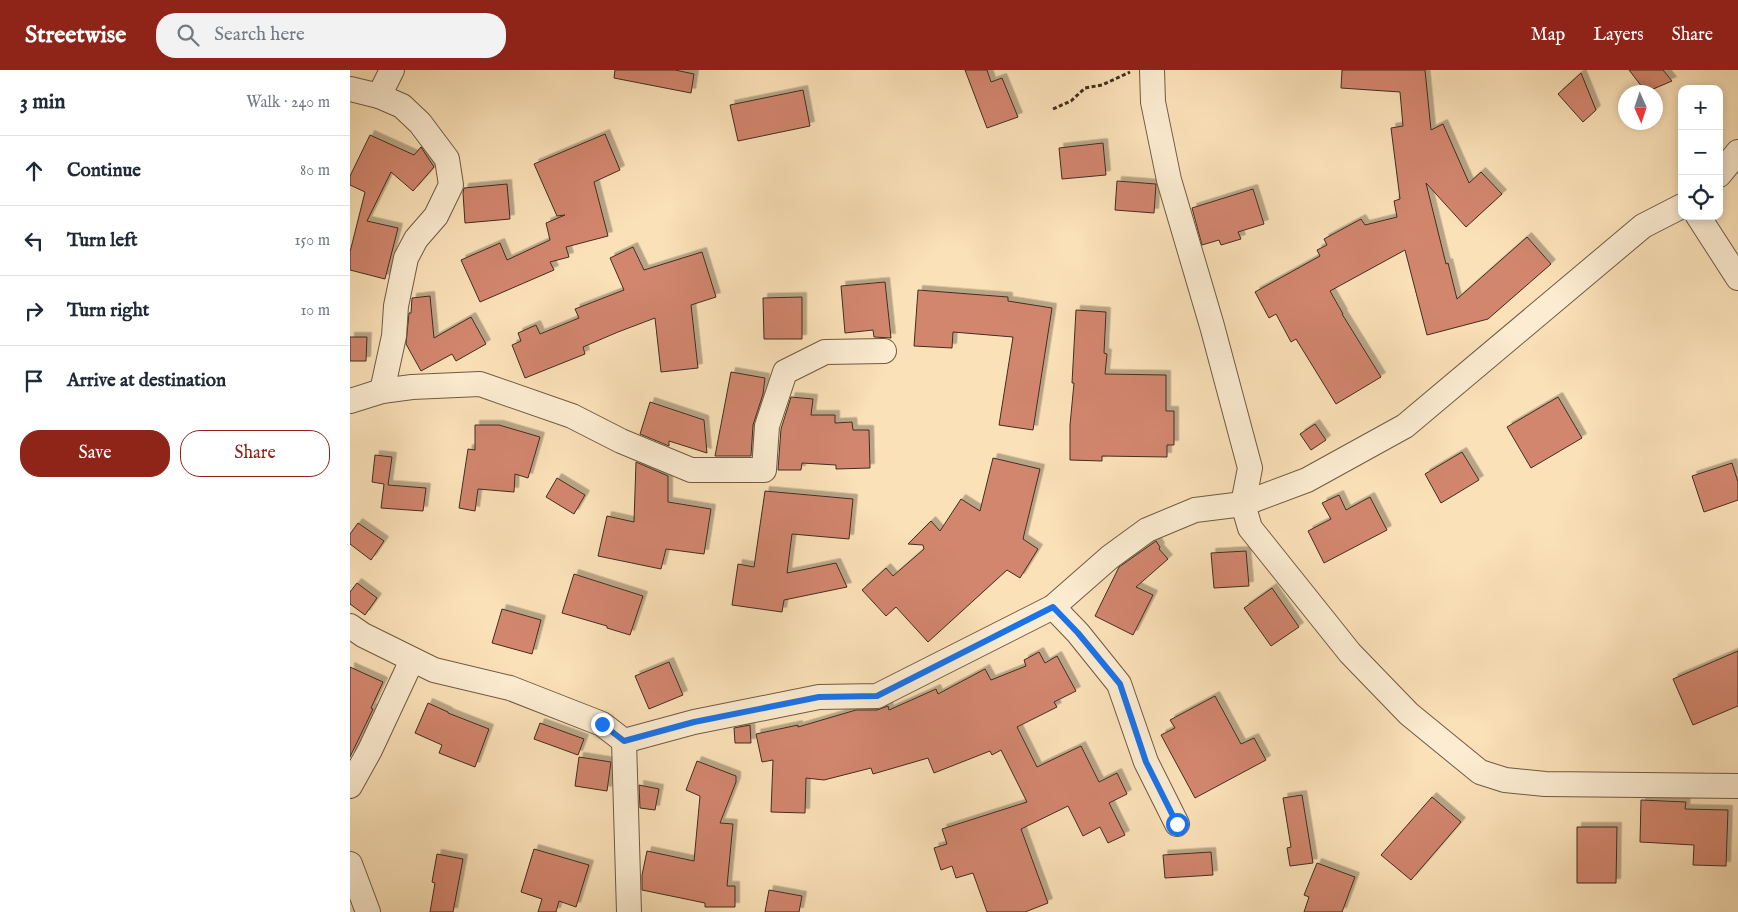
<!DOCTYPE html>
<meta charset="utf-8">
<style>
:root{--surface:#fff;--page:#f2f2f3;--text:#1f2937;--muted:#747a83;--line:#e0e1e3;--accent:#8f2418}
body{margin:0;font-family:"IM FELL English",serif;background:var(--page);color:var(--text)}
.controls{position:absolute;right:15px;top:15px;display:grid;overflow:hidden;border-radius:10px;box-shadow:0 2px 8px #0003}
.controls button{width:45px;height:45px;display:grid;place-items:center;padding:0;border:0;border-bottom:1px solid var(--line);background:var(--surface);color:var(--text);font:25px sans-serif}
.compass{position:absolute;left:1268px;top:15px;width:45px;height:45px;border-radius:50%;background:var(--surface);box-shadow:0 2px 8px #0003;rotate:177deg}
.stop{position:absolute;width:15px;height:15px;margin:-11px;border:4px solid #1a73e8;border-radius:50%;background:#fff}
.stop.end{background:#1a73e8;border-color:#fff;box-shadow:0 1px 5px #0008}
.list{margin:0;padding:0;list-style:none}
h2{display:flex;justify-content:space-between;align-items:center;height:65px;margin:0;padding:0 20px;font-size:21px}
h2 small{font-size:16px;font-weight:400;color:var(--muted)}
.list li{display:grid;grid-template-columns:32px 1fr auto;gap:15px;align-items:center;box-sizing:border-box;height:70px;padding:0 20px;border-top:1px solid var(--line)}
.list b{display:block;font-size:19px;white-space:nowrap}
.list em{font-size:16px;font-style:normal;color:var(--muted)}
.actions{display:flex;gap:10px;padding:15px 20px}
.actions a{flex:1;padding:11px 0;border:1px solid var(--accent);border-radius:20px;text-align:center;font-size:18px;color:var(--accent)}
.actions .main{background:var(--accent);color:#fff}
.icon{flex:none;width:28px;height:28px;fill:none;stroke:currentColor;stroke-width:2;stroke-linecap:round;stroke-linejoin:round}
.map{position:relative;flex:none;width:1388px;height:842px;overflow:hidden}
header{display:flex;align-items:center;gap:30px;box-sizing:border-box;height:70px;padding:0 25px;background:var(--accent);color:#fff}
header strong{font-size:24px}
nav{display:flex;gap:28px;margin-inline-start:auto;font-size:18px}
.search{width:350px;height:45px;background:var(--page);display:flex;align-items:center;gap:12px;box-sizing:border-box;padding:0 18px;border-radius:20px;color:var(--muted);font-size:19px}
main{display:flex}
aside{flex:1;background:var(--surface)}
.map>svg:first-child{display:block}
</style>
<header>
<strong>Streetwise</strong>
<div class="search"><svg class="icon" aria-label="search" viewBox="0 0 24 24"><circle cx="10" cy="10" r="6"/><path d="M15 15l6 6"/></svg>Search here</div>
<nav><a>Map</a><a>Layers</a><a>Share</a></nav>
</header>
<main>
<aside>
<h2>3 min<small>Walk · 240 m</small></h2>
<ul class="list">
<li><svg class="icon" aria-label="ahead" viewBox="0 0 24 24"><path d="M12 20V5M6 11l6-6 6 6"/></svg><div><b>Continue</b></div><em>80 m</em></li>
<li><svg class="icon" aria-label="left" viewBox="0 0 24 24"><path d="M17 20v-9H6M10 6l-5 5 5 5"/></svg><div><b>Turn left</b></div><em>150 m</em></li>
<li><svg class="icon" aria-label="right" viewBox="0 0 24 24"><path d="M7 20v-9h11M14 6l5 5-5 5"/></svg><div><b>Turn right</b></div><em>10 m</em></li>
<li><svg class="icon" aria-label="arrive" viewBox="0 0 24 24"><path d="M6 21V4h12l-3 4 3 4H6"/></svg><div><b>Arrive at destination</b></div></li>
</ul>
<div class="actions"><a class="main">Save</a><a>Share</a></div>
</aside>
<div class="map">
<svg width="1388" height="842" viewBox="0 0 1388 842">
<defs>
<filter id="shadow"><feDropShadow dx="4.5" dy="-4.5" stdDeviation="0" flood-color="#0004"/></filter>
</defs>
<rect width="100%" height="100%" fill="#fbe1b8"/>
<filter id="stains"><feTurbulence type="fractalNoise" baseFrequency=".004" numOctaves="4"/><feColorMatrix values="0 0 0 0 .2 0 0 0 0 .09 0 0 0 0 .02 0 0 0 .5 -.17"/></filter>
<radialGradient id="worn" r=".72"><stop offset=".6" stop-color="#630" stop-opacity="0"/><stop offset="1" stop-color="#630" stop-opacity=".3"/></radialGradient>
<g fill="#d2866e" stroke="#402e1e" filter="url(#shadow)">
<polygon points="265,0 325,0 344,4 341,23 264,8"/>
<polygon points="615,0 637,0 641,12 652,8 668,47 637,58"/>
<polygon points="992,0 1075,0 1081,60 1093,54 1119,113 1131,102 1152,124 1116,157 1076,113 1096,194 1098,193 1107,229 1177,167 1201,194 1138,249 1077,265 1055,180 980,221 993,244 992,244 1031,307 986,334 946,269 941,272 926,244 919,248 905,222 970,186 967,180 977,175 974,169 1011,149 1015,155 1047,147 1044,131 1050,129 1041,58 1053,56 1050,22 991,18"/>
<polygon points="1279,0 1313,0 1322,11 1296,22"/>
<polygon points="1231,3 1246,40 1233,52 1208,24"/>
<polygon points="453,20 460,56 388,71 380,35"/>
<polygon points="255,64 270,100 244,112 258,166 216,177 219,187 200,192 204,200 130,232 111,190 150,173 157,190 200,170 196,153 215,145 207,146 184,94"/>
<polygon points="20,65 64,85 71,77 84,97 63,121 41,102 17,151 48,158 35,209 0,200 0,182 15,122 0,115 0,106"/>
<polygon points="753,73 756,105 712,109 709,78"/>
<polygon points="767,111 806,114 804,143 765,140"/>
<polygon points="157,114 160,149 115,153 113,123 114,118"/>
<polygon points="903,119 914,154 888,162 891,169 871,175 869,170 852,175 842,138"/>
<polygon points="283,177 294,200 352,182 366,227 341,235 348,298 311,302 305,248 268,262 233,277 235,284 175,308 162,275 171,271 168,263 186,255 190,264 229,248 225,239 274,220 260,188"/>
<polygon points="535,212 541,268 524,267 523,260 495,263 491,216"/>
<polygon points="568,220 658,227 658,231 702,238 683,360 649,355 663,267 603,262 602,278 564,276"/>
<polygon points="80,226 84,268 121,247 136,274 106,291 102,284 71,301 56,274 59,243 61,243 62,228"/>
<polygon points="452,227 452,269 414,269 413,228"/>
<polygon points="726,240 756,242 754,283 757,284 755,304 816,305 816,341 824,341 824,375 817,375 817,387 752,386 752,391 720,390 720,355 724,313 722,313"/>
<polygon points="0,267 17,267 16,291 0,291"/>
<polygon points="381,302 415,308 413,324 403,355 401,386 365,386"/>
<polygon points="441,327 463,329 461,345 485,345 485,353 502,352 503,360 519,360 520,398 486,399 486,395 452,393 451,400 428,400 431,359"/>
<polygon points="1208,327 1232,368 1181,398 1157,357"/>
<polygon points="300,332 354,350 357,383 319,371 319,376 290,364"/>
<polygon points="965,354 976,370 961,380 950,364"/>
<polygon points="125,355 149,355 190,367 178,408 165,404 164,422 128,419 125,441 109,438 118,379 125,380"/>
<polygon points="1112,382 1129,410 1091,433 1075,404"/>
<polygon points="25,385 42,387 38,415 76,418 73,441 31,438 34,414 22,412"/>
<polygon points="643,388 690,399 673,469 688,479 670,508 657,500 578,572 546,537 536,546 512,520 536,498 543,506 574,479 573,475 558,474 581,451 590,461 611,429 630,441"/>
<polygon points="286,392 318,406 318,432 361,439 354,484 316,479 311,499 248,486 257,446 284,452"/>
<polygon points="1382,393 1388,412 1388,430 1354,442 1342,406"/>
<polygon points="207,408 235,425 224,444 196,427"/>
<polygon points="415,421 503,429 499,469 442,464 437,503 486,493 497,517 434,530 432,542 382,535 388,494 404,497"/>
<polygon points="989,425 996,440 1020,427 1037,460 974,493 958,461 981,449 972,433"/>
<polygon points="8,453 34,471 21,490 0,474 0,464"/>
<polygon points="806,471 810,477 809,479 818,489 786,517 803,525 783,565 745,546 769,497"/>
<polygon points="896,481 899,516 864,518 861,483"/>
<polygon points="224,504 293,526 280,565 257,558 257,556 212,543"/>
<polygon points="7,513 27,528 15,545 0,534 0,522"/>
<polygon points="922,518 949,557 921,576 894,538"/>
<polygon points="152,539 191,550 182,584 142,573"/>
<polygon points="1388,581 1388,636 1343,655 1323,609"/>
<polygon points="689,582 695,593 707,586 726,621 704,632 707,637 667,657 687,697 731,676 749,712 767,703 777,724 759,733 775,765 758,773 750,757 733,766 718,736 671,759 698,833 675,842 637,842 623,803 606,808 602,796 591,800 584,778 597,774 592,759 677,732 651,680 642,685 640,681 584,703 578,688 523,704 521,698 474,710 456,708 455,743 421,742 423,690 412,692 406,664 448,655 448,657 506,640 527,640 538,636 539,640 586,619 588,624 635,599 641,610 676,596 674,590"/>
<polygon points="319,592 333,625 299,639 285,606"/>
<polygon points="0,597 33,612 21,638 23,639 0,687"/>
<polygon points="865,626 891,674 904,668 916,690 845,728 811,665 825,658 820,650"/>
<polygon points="78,633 98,642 98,643 139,659 125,697 89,683 92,675 65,663"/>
<polygon points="190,653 234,669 228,685 184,669"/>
<polygon points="400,655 401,673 385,673 384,658"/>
<polygon points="229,687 261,692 257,721 225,716"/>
<polygon points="347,691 386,706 386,712 370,753 383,754 377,816 385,816 385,837 355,837 355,833 292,820 292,805 297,781 344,791 350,726 336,720"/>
<polygon points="289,715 309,719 305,740 290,738"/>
<polygon points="952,725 963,793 940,796 937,778 941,777 933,728"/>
<polygon points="1082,727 1111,752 1061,810 1031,785"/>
<polygon points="1291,730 1336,732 1335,739 1378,740 1376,796 1343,795 1344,775 1290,772"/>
<polygon points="1227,757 1267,757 1266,813 1227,813"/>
<polygon points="184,779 239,795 226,837 209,831 206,842 188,842 192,829 171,822"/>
<polygon points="861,782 863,805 815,808 813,785"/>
<polygon points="87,784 113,789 103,842 80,842 85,813 82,812"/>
<polygon points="967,793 1005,807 992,842 954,842 959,827 954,825"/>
<polygon points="419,820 452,826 449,842 415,842"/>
</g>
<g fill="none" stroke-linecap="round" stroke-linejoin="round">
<g stroke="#6f5b44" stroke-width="26">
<g id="minor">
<polyline points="802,0 803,32 819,110 862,256 900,398 893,434 900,458 1000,583 1059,644 1130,702 1155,710 1195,714 1388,716"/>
<polyline points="0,19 29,26 52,36 70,53 97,89 101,115 86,146 66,169 56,188 46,236 44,266 32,321"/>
<polyline points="29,26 42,0"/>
<polyline points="1369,105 1388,82"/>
<polyline points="1348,146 1388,208"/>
<polyline points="0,331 32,321 62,317 130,314 222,346 271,371 341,400 414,400 417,356 435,302 475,282 534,281"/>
<polyline points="703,537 728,563 769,614 796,692 827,754"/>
<polyline points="0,556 13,565 84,600 160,618 252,654 274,671 344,652 469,627 527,626 703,537 760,487 797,460 845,440 893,434 957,410 1055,356 1293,156 1332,136"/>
<polyline points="274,671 279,842"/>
<polyline points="0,716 20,680 62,590"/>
<polyline points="0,794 18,842"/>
</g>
</g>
<polyline stroke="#402e1e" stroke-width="3" stroke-dasharray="4 2.5" stroke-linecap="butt" points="703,39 721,31 735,18 752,15 780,2"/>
<use href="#minor" stroke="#fcecd1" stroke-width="24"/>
</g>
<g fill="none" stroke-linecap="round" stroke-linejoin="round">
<polyline stroke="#1a73e8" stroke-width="6" points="252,654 274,671 344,652 469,627 527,626 703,537 728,563 770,614 796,692 827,754"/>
</g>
<rect width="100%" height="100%" filter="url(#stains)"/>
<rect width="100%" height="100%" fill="url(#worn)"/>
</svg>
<div class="controls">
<button>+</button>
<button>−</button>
<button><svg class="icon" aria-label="locate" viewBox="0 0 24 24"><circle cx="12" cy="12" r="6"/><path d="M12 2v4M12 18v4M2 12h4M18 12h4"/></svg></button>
</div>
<svg class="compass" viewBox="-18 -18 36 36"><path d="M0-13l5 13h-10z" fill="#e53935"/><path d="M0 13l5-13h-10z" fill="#747a83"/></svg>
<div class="stop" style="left:827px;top:754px"></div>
<div class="stop end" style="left:252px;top:654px"></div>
</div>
</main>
